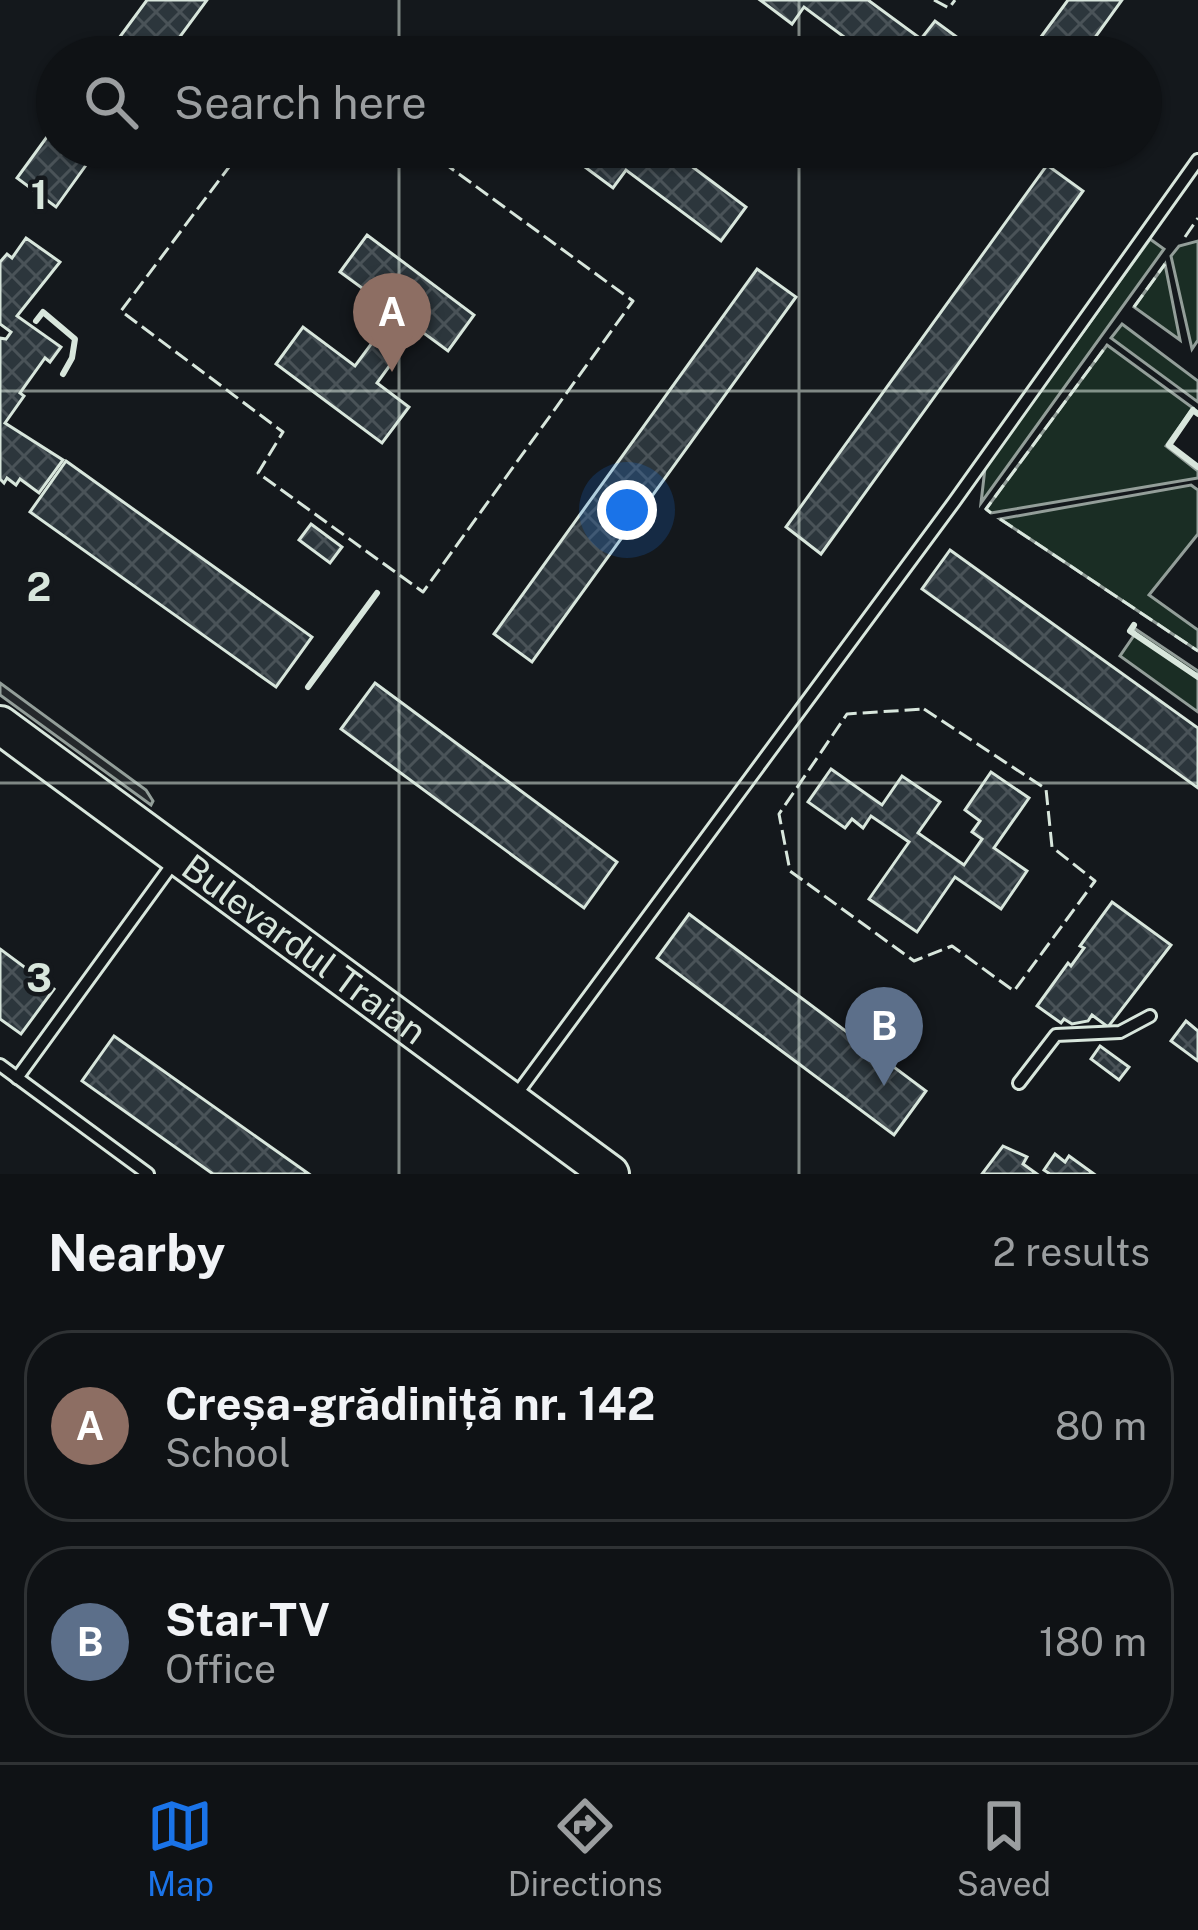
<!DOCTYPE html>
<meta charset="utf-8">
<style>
:root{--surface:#0f1215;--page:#1d2022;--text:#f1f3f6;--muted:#9b9ea0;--line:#2f3234;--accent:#1a73e8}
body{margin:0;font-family:"Public Sans",sans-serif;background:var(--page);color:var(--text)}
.you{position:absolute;left:627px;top:510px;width:42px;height:42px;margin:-30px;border:9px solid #fff;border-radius:50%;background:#1a73e8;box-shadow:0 0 0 18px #1a73e833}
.badge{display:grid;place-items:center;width:78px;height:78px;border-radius:50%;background:var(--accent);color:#fff;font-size:39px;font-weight:700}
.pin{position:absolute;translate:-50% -99px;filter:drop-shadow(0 3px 6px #0008)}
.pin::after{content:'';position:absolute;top:63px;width:42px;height:36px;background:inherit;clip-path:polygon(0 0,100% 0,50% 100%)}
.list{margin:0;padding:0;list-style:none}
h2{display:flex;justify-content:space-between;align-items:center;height:156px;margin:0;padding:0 48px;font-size:51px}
h2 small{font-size:39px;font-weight:400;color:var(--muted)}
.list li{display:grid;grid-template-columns:78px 1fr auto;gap:36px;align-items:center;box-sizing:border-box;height:192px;margin:0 24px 24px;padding:0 24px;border:3px solid var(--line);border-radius:48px}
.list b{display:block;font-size:45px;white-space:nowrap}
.list p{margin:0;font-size:39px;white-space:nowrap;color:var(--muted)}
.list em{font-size:39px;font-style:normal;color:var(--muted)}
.icon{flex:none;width:66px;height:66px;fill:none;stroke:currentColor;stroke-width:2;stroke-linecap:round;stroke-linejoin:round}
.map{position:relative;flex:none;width:1198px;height:1174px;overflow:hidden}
.search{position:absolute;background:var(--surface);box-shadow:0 3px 9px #0004;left:36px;right:36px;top:36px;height:132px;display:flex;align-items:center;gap:30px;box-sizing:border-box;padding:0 42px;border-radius:66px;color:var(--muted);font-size:45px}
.sheet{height:588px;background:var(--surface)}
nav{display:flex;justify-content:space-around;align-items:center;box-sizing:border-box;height:168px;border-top:3px solid var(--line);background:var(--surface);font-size:33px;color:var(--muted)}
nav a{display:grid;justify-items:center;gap:6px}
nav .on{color:var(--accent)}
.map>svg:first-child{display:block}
</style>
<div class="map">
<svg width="1198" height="1174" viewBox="0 0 1198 1174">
<defs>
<pattern id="building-cross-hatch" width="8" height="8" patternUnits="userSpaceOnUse" patternTransform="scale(3)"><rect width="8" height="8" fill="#2c363c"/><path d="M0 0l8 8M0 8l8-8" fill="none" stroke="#4a5358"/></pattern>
</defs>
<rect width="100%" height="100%" fill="#14181c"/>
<g fill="#1a2d24" stroke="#939e99" stroke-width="3">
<polygon points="1150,239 1164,249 981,503 985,468"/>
<polygon points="1198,241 1198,340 1192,349 1171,256 1179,246"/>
<polygon points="1165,264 1180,340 1134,307"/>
<polygon points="1122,324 1198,381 1198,402 1111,338"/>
<polygon points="1107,345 1193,408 1166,446 1198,471 1198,478 991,513 986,509"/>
<polygon points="1191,485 1198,490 1198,534 1149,595 1198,630 1198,651 1000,519"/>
<polygon points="1134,628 1198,671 1198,712 1120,656 1135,634"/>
</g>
<polygon fill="#24282b" stroke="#939e99" stroke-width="3" points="0,683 146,790 153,801 151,805 0,695"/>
<g fill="url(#building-cross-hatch)" stroke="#d8e6dc" stroke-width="3">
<polygon points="147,0 207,0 165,57 105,57"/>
<polygon points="760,0 868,0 921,39 935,21 984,57 871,57 804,7 792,24"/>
<polygon points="1068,0 1122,0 1081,57 1060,57 1038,41"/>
<polygon points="57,123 57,147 99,147 56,207 17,178"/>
<polygon points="558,147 625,147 637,156 644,147 666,147 746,207 721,241 626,170 613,188"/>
<polygon points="1047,165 1083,191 821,554 786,527"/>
<polygon points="367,235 474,315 448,351 417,328 377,383 409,407 382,443 276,364 303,327 355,366 395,312 340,272"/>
<polygon points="26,238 60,262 17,316 61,347 50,362 45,358 20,393 24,396 5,423 63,460 39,493 20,479 16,485 7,478 4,483 0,479 0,338 6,339 11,332 0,324 0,262 7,254 12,258"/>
<polygon points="757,269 796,297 532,662 494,634"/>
<polygon points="66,461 312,637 276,687 30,512"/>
<polygon points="311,524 342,547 330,563 299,540"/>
<polygon points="950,550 1198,728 1198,788 922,589"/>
<polygon points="375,683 617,862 584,908 341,729"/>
<polygon points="831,769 882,805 902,776 940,802 918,833 964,865 982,839 972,832 980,821 965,810 991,772 1029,798 994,848 1027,871 1001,909 955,877 917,932 869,899 909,842 871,816 863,828 852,819 845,828 808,802"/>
<polygon points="1112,902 1171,945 1108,1027 1092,1015 1088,1021 1072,1024 1064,1019 1061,1023 1037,1006 1068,963 1071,966 1084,948 1080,946"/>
<polygon points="689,914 926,1091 894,1135 657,958"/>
<polygon points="0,949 54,989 21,1034 0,1019"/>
<polygon points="1186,1021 1198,1031 1198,1061 1171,1041"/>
<polygon points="114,1036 309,1174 213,1174 82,1081"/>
<polygon points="1100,1046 1129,1067 1119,1080 1091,1059"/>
<polygon points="1003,1146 1027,1157 1023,1164 1037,1174 982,1174"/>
<polygon points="1055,1154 1065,1162 1069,1156 1094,1174 1050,1174 1044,1170"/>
</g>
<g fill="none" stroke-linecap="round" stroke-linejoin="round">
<g stroke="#d8e6dc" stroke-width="16">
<g id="service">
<polyline points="0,1065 148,1174"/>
<polyline points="17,1078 174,862"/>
<polyline points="1019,1083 1056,1035 1120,1032 1150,1016"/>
<polyline points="516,1095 954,502 1198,160"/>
</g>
</g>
<g stroke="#d8e6dc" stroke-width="42">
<g id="trunk">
<path id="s1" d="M0,725L610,1174"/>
</g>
</g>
<use href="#service" stroke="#14181c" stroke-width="10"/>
<use href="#trunk" stroke="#14181c" stroke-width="36"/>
<g stroke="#d8e6dc" stroke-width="3" stroke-dasharray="15 6" stroke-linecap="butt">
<polyline points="934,0 949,8 955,0"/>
<polyline points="244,147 121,311 283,432 258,473 423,592 633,301 422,147"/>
<polyline points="1185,237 1198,218"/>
<polyline points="1134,307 1165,264"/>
<polyline points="991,513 986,509 1107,345"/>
<polyline points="1000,519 1198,651"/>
<polygon points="924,709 1046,789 1052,847 1095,881 1014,991 952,946 914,961 790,871 779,814 847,714"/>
</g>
<g stroke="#d8e6dc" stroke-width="6">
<polyline points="36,321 43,312 75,339 72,358 63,374"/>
<polyline points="1198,414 1193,410 1169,445 1198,467"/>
<polyline points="1134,625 1130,631 1198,677"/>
<polyline points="308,687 377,593"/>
</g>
</g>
<path fill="none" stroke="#d8e6dc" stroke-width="3" stroke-opacity="0.55" d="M399,0V57M799,0V57M399,147V1174M799,147V1174M0,391H1198M0,783H1198"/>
<g text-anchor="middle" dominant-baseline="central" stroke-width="9" stroke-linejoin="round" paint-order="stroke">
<g font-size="36" fill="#d8e6dc" stroke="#14181c">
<text stroke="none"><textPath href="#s1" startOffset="378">Bulevardul Traian</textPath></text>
</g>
</g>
<g font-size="39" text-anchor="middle" font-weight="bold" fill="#d8e6dc" stroke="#14181c" stroke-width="9" stroke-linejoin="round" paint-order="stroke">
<text x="39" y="209">1</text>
<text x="39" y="601">2</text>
<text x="39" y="992">3</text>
</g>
</svg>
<div class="you"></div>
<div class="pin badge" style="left:392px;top:372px;background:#8d6e63">A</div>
<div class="pin badge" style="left:884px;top:1086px;background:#5c6f8a">B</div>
<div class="search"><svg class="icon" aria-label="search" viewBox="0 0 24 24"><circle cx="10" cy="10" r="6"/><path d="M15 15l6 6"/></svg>Search here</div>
</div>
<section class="sheet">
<h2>Nearby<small>2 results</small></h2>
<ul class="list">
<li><span class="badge" style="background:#8d6e63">A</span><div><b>Creșa-grădiniță nr. 142</b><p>School</p></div><em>80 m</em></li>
<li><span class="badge" style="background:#5c6f8a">B</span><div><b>Star-TV</b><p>Office</p></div><em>180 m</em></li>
</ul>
</section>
<nav>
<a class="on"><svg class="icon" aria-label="map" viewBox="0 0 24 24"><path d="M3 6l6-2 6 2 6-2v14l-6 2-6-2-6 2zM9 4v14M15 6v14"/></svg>Map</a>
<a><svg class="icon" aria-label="directions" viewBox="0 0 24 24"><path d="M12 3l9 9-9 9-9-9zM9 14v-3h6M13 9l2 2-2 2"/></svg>Directions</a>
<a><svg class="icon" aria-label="saved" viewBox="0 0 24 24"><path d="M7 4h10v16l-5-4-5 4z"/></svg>Saved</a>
</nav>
